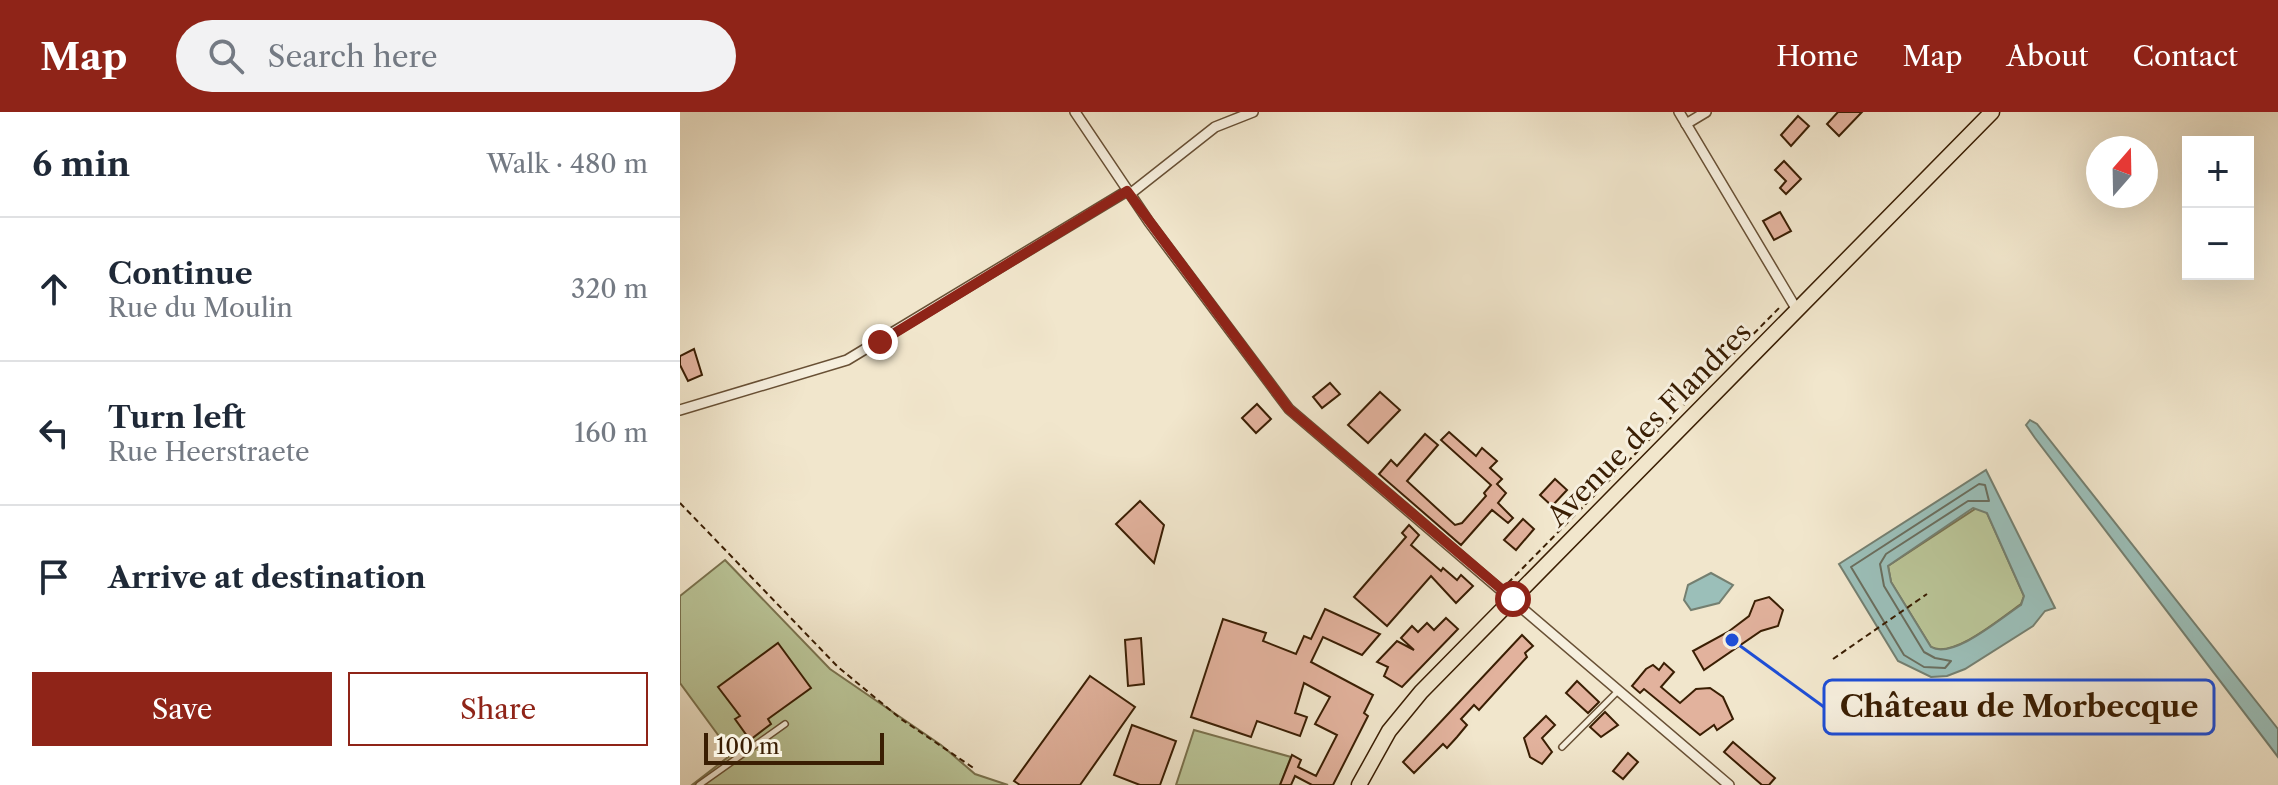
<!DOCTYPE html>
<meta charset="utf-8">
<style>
:root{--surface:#fff;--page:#f2f2f3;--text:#1f2937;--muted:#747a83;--line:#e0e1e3;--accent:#8f2418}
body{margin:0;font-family:"Libre Caslon Text",serif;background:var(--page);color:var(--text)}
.controls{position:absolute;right:24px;top:24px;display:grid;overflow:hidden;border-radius:0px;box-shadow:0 8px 32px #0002}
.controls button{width:72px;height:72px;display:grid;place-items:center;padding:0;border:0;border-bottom:2px solid var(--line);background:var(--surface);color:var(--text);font:40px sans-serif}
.compass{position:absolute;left:1406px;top:24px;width:72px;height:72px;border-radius:50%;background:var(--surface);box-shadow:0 8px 32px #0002;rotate:20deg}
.scale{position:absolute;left:24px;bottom:20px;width:180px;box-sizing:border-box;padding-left:8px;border:4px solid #3a1e03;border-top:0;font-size:22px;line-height:28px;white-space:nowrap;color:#3a1e03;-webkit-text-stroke:6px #f6efde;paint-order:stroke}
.stop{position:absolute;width:24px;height:24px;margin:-18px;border:6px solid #8f2418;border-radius:50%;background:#fff}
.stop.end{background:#8f2418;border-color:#fff;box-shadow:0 2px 8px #0008}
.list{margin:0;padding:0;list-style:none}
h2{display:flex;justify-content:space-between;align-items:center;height:104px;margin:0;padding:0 32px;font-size:34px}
h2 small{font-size:26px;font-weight:400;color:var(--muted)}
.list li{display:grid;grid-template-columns:52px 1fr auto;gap:24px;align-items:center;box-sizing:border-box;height:144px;padding:0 32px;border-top:2px solid var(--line)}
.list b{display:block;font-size:30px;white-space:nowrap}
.list p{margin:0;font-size:26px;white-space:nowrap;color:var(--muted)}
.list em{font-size:26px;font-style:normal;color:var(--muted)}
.actions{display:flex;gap:16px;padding:24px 32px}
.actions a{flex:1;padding:18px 0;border:2px solid var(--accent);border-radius:0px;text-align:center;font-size:28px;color:var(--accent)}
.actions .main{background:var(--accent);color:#fff}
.icon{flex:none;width:44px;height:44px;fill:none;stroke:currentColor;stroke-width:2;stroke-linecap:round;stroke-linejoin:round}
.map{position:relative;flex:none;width:1598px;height:673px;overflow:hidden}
header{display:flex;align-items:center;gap:48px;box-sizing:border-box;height:112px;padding:0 40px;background:var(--accent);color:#fff}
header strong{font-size:38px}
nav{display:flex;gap:44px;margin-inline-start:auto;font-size:28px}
.search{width:560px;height:72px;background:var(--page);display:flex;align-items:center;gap:20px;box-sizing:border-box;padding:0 28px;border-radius:44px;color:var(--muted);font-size:30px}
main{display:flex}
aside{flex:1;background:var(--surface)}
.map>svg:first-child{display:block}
</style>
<header>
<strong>Map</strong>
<div class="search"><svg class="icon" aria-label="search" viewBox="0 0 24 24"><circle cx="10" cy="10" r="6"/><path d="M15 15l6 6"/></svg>Search here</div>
<nav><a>Home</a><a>Map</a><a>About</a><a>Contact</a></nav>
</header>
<main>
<aside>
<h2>6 min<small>Walk · 480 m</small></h2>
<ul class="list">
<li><svg class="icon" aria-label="ahead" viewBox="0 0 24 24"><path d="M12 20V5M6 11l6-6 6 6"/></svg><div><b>Continue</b><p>Rue du Moulin</p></div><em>320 m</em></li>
<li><svg class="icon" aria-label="left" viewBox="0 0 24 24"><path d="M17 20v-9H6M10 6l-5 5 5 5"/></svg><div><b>Turn left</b><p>Rue Heerstraete</p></div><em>160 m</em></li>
<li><svg class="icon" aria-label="arrive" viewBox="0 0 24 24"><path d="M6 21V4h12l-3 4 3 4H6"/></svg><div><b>Arrive at destination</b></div></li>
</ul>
<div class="actions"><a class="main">Save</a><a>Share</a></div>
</aside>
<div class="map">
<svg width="1598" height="673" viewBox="0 0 1598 673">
<rect width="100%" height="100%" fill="#f1e6cc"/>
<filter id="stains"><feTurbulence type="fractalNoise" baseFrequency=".0025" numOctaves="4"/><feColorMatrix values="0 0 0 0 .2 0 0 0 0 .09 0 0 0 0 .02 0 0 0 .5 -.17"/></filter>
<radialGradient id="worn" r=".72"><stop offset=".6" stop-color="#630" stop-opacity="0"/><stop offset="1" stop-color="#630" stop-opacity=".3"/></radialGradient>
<g fill="#bac598" stroke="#7a724e" stroke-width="2">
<path d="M1298,395L1307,401L1344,484L1341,492C1321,506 1273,547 1251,535L1211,470L1208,454Z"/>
<polygon points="45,448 150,557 261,633 295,662 328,673 12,673 52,642 0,571 0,484"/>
<polygon points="514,618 611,645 600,673 496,673"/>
</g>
<g fill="#9bbfb9" stroke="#747f70" stroke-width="2" fill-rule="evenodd">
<polygon points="1350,308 1357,312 1598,617 1598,645 1355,326 1346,313"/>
<path d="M1306,358L1375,496L1365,499L1353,514L1285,557L1267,564L1251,565L1218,549L1159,452ZM1293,396L1307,401L1344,484L1341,493C1321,506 1273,548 1251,535L1211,470L1208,454Z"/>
<polygon points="1031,461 1053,473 1039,491 1011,498 1004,488 1008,473"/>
</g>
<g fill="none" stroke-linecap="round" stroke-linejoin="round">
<polygon stroke="#6a6e5e" stroke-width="2" points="1299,372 1305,373 1309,389 1288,389 1206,442 1200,452 1204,474 1244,540 1255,546 1271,549 1265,556 1244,555 1224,543 1171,455"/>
</g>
<g fill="#e2b29d" stroke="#3a1e03" stroke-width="2">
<polygon points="1158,0 1182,0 1159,24 1147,12"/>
<polygon points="1118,4 1129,14 1111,34 1101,23"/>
<polygon points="1104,49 1121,67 1106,82 1100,76 1106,69 1095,58"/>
<polygon points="1100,100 1111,119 1094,128 1083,109"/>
<polygon points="14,237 22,263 8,269 0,253 0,244"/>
<polygon points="650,271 660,282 642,296 633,285"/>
<polygon points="700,280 720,298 688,331 668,313"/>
<polygon points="577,292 591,307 576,321 562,306"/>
<polygon points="769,320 796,344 802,336 817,349 810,356 822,367 817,372 826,381 818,391 833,406 828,411 812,398 781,433 699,362 711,348 717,354 745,322 758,333 727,369 775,413 782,411 806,384 804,381 811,373 761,328"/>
<polygon points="875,367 887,378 872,394 860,383"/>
<polygon points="460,389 484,413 474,451 436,412"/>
<polygon points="843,407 854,417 836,438 824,428"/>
<polygon points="729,413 739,423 731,433 761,459 763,456 777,468 781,463 793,474 776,491 751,464 707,514 674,485 726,425 722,421"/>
<polygon points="1089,485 1103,498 1098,514 1081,519 1024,558 1013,539 1048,520 1069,504 1075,489"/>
<polygon points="645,497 700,522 682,543 643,525 631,550 693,583 684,601 688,604 653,673 632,673 615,664 611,673 600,673 612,643 621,648 618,655 636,664 657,623 635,612 650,585 624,571 615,601 627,605 620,624 577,609 571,625 511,605 543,507 586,521 583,529 616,542 624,524 631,527"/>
<polygon points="766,506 778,517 722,575 704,564 708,555 697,550 717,529 734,538 721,526 732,514 738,520 747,511 754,518"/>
<polygon points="842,523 853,534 845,541 847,545 799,598 794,593 781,607 787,613 777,625 767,636 763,632 734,661 723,650"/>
<polygon points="461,526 464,572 448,574 445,528"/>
<polygon points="98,531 131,576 88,607 91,612 70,628 55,607 60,604 38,575"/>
<polygon points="984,551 994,560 981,575 1000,591 1016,577 1030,576 1043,585 1053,607 1037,618 1034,613 1020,623 964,577 960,581 952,574 966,557 973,553 979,558"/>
<polygon points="410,564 455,595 400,673 340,673 334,669"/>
<polygon points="897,569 919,590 908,601 886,581"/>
<polygon points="925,600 938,613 921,625 910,615"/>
<polygon points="866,604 875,613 862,626 872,640 862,652 850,645 844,626"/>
<polygon points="452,613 496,629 480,673 460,673 434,663"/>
<polygon points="1053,630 1095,666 1089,673 1082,673 1044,640"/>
<polygon points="948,641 958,650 943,667 933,659"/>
</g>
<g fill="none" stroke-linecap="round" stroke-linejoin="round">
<g stroke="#685035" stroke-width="8">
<g id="lane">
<polyline points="882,635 938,579"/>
<polyline points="19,673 105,612"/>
</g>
</g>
<g stroke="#685035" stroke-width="12">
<g id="street">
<polyline points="395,0 469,110 609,297 1049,673"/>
<polyline points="999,0 1117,198"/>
<polyline points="1006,12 1026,0"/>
<polyline points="450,82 535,15 573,0"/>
<polyline points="0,298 167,248 447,79"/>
</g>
</g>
<g stroke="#3a1e03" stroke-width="17">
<polyline id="primary" points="679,673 709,619 741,580 1312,0"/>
</g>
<g stroke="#3a1e03" stroke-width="2" stroke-dasharray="6 4" stroke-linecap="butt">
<polyline points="0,391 158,555 221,607 295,657"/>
<polyline points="828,471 1101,194"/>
<polyline points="1153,547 1247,482"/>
</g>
<use href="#lane" stroke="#f6efde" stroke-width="5"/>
<use href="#street" stroke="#f6efde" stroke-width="9"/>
<use href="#primary" stroke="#f1e6cc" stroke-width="14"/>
</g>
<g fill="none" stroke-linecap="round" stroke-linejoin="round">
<polyline stroke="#8f2418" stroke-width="10" points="200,230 447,79 609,297 833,487"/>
</g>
<g text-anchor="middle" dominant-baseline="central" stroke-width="6" stroke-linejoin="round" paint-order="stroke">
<g font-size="28" fill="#3a1e03" stroke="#f6efde">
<text transform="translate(969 312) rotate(-45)">Avenue des Flandres</text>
</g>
</g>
<path fill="none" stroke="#1d4ed8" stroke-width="3" d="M1052 528L1144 595"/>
<circle fill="#1d4ed8" stroke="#f6efde" stroke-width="3" cx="1052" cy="528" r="8"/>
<rect fill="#f6efde" stroke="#1d4ed8" stroke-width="3" x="1144" y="568" width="390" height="54" rx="8"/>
<g font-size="30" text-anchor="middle" font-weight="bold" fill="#3a1e03">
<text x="1339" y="605">Château de Morbecque</text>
</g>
<rect width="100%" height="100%" filter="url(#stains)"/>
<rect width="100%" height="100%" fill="url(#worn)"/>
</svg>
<div class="controls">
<button>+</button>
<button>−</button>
</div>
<svg class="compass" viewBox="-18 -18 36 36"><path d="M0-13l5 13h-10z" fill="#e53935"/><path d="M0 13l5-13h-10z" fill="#747a83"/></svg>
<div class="scale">100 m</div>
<div class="stop" style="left:833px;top:487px"></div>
<div class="stop end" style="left:200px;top:230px"></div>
</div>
</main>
